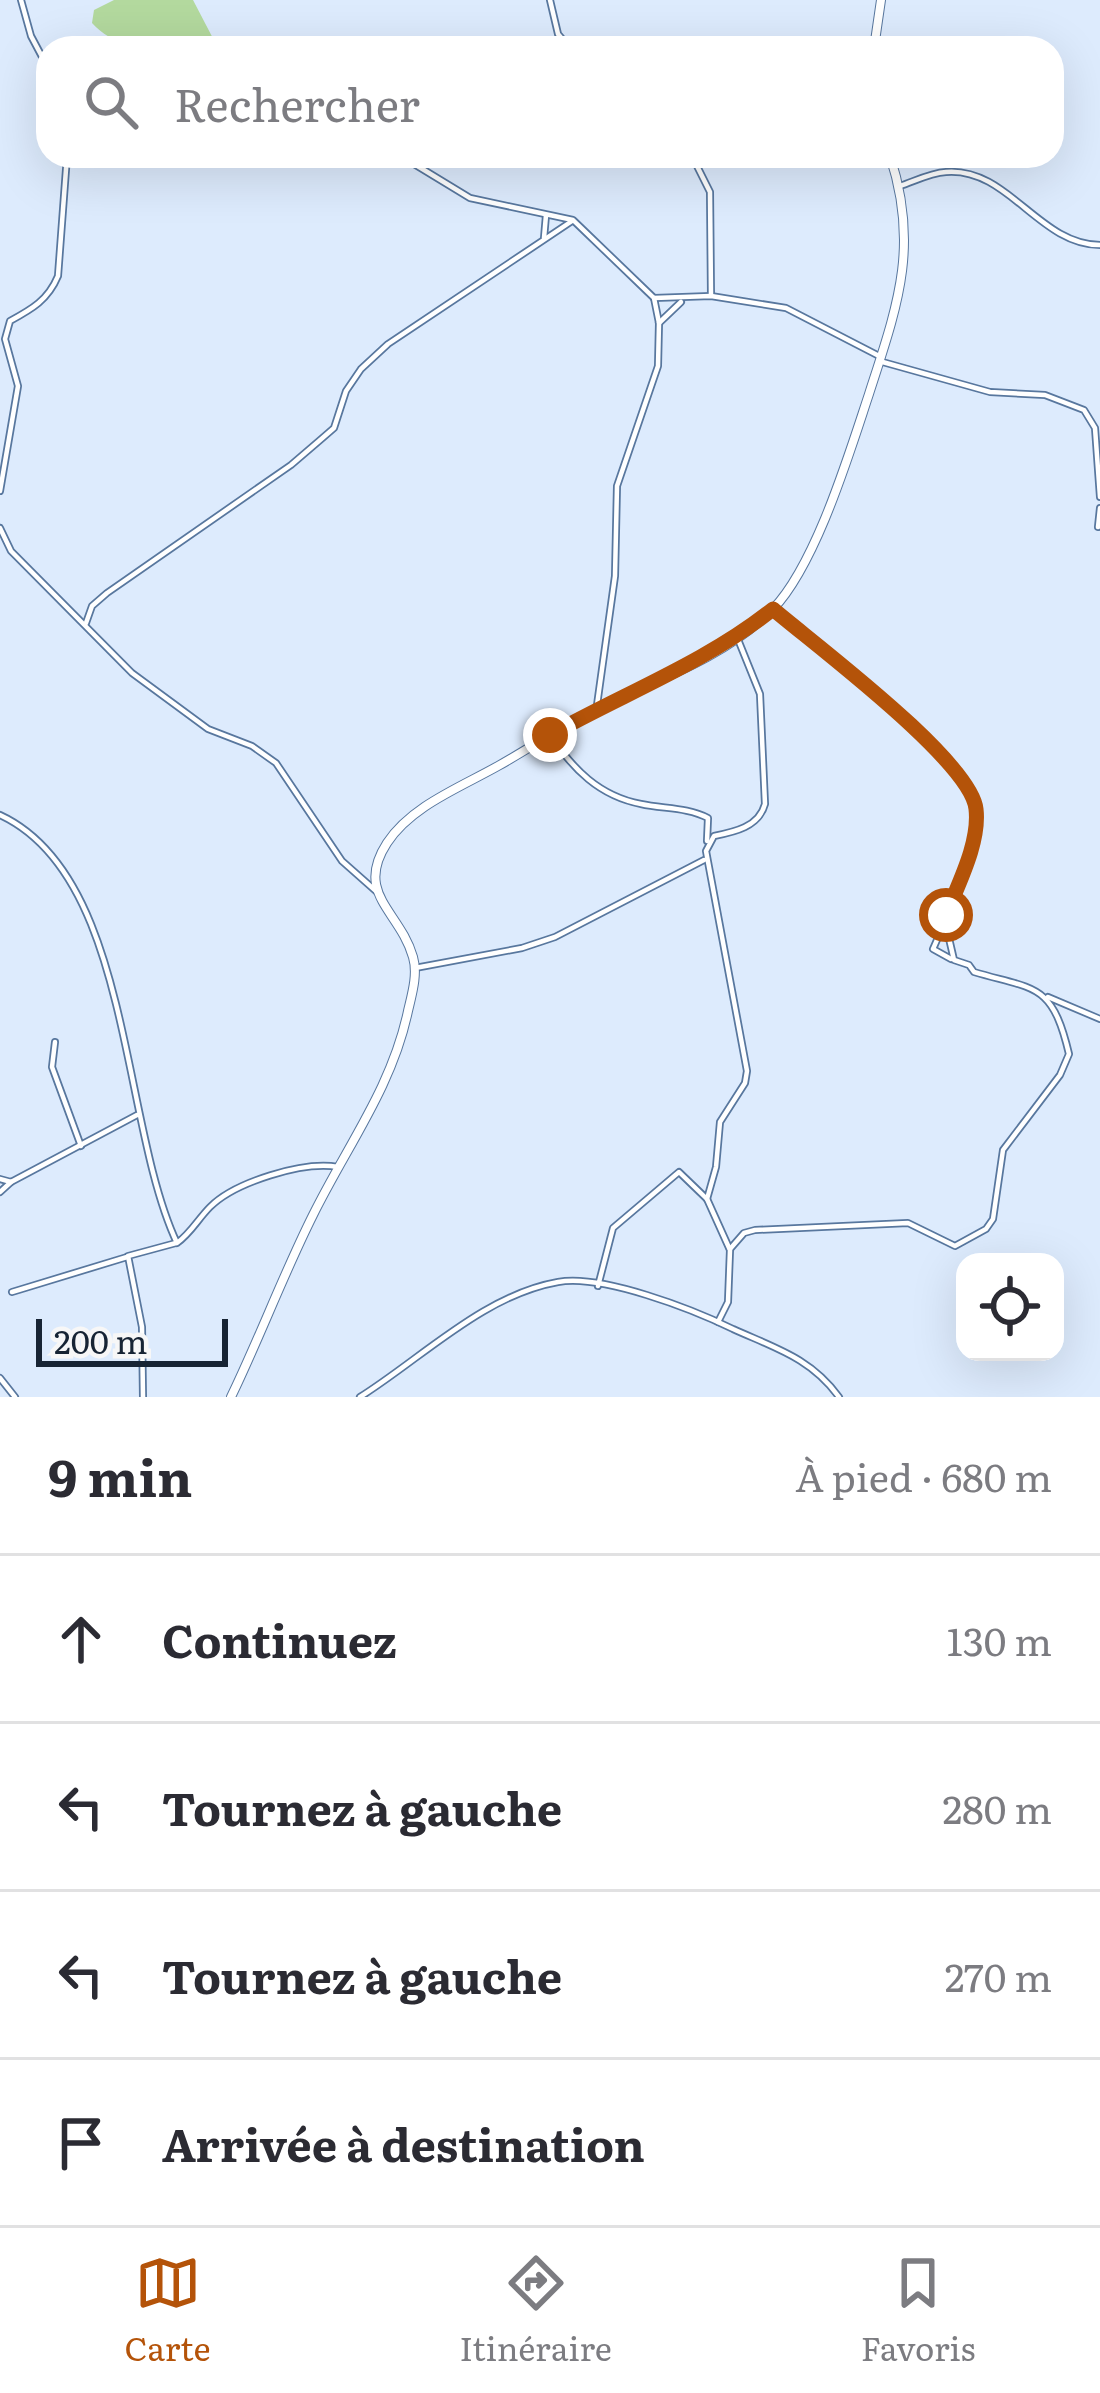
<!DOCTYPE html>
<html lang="fr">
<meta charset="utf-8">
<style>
:root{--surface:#fff;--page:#f7f7f7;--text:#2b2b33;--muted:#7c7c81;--line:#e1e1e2;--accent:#b45309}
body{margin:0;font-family:Literata,serif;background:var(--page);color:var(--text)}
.controls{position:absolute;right:36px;bottom:36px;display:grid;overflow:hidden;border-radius:24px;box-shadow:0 12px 48px #0002}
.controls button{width:108px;height:108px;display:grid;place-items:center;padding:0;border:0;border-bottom:3px solid var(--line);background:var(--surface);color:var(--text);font:60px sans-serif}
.scale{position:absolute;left:36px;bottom:30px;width:192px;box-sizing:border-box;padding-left:12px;border:6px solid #172434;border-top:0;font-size:33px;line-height:42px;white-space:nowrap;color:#172434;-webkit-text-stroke:9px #f7f7f7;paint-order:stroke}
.stop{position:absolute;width:36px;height:36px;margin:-27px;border:9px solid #b45309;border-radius:50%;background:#fff}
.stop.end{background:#b45309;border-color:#fff;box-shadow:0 3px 12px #0008}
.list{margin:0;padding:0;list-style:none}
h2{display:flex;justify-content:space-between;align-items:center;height:156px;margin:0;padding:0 48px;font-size:51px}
h2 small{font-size:39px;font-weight:400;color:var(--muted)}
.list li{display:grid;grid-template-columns:78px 1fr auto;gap:36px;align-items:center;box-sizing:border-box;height:168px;padding:0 48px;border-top:3px solid var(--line)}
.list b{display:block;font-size:45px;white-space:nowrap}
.list em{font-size:39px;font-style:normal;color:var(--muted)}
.icon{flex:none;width:66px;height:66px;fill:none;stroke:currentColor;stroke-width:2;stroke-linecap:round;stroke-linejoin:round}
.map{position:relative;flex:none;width:1100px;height:1397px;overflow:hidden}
.search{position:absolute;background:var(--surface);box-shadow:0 12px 48px #0002;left:36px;right:36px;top:36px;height:132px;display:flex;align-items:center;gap:30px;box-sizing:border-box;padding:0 42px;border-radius:36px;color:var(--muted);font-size:45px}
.sheet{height:828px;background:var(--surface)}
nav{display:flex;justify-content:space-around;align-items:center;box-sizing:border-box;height:168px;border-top:3px solid var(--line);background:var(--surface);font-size:33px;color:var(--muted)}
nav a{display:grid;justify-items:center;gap:6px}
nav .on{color:var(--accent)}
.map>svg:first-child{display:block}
</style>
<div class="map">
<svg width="1100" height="1397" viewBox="0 0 1100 1397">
<rect width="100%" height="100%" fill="#ddebfd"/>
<path fill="#b3d99e" d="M114,0H193L218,48C174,48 124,58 92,23L94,10Z"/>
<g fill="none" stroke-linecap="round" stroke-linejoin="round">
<g stroke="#58779e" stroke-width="8">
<g id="street">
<polyline points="21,0 31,36 48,68"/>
<polyline points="550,0 558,34 570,48"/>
<polyline points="401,156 470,198 573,220 654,298 659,323 658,366 617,486 615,576 597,705"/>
<polyline points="692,156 710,192 711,295"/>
<path d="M900,186C915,181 930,173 946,172C1008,167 1039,245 1100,245"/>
<polyline points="544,238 546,215"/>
<polyline points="654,298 711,296 786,308 881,357"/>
<polyline points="659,323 681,302"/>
<polyline points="879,361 990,392 1045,395 1084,410 1095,428 1100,497"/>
<path d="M0,491L18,386L5,339L10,321C32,309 48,300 58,276L67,156"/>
<polyline points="1098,527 1100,508"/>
<polyline points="0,528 11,551 132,673 208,729 252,746 276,763 342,861 377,892"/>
<path d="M773,609C814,644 970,761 976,808C981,845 948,914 933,949L951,959"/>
<polyline points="86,623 92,606 107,593 291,465 319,441 334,428 346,391 361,369 388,344 572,221"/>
<path d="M550,735C573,769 599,796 641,804C663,809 687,807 708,818L707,841"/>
<path d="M0,815C132,876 120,1122 177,1243C191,1233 198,1219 210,1207C235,1182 303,1161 338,1167"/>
<polyline points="415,968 522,948 555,937 704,860"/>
<polyline points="1048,997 1100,1019"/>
<polyline points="55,1042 52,1067 81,1146"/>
<polyline points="0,1179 11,1182 137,1115"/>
<polyline points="0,1192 11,1182"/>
<path d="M730,1249L744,1233L755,1230L908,1223L955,1246L986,1229L993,1219L1003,1150L1060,1075L1069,1054C1052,982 1035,990 974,972L969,965L954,960L945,921"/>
<polyline points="598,1286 613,1228 679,1172 707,1199"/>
<polyline points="12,1292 127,1257"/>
<path d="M718,1322L728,1302L730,1250L707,1199L716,1167L720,1122L745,1083L747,1071L706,851L714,836C734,832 759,827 765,804L760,694L737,637"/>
<polyline points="0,1378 15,1397"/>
<polyline points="143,1397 142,1327 128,1256 176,1243"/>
<path d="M360,1397C422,1358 484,1295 558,1282C602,1274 692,1309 733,1329C775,1348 811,1358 839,1397"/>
</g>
</g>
<g stroke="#58779e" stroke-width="10">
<g id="secondary">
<polyline points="874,48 881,0"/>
<path d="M231,1397C260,1337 283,1275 313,1215C347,1146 392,1087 408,1011C412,994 418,974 413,957C400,911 354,894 387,843C411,806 461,787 498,766C532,747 565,724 600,707C658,680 727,656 773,609C816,564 849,454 869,394C897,307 920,247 890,156"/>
</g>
</g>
<use href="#street" stroke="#fff" stroke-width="4.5"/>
<use href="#secondary" stroke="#fff" stroke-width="8"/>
</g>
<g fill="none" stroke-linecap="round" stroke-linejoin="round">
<path stroke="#b45309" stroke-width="15" d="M550,735C625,693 705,663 773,609C814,644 971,761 976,809C980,843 958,884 946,915"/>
</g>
</svg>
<div class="controls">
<button><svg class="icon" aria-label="locate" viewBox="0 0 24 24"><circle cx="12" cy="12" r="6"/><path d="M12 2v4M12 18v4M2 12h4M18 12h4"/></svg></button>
</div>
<div class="scale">200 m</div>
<div class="stop" style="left:946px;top:915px"></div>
<div class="stop end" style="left:550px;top:735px"></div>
<div class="search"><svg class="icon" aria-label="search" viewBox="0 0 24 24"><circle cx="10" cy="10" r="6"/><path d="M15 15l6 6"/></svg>Rechercher</div>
</div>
<section class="sheet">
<h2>9 min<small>À pied · 680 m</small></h2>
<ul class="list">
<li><svg class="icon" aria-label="ahead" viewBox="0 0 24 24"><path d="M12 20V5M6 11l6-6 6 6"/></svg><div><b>Continuez</b></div><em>130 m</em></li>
<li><svg class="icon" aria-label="left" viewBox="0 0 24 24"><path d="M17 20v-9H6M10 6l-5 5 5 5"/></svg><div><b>Tournez à gauche</b></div><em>280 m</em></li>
<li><svg class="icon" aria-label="left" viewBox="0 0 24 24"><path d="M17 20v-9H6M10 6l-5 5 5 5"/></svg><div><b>Tournez à gauche</b></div><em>270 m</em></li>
<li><svg class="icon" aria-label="arrive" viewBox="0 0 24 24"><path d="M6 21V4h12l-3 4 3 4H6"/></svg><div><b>Arrivée à destination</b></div></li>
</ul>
</section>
<nav>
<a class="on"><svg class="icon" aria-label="map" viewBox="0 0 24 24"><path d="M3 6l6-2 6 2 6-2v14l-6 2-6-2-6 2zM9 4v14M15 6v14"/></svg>Carte</a>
<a><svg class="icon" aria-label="directions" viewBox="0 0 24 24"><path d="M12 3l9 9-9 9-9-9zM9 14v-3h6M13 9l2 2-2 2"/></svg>Itinéraire</a>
<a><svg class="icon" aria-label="saved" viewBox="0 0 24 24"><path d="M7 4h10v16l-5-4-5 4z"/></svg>Favoris</a>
</nav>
